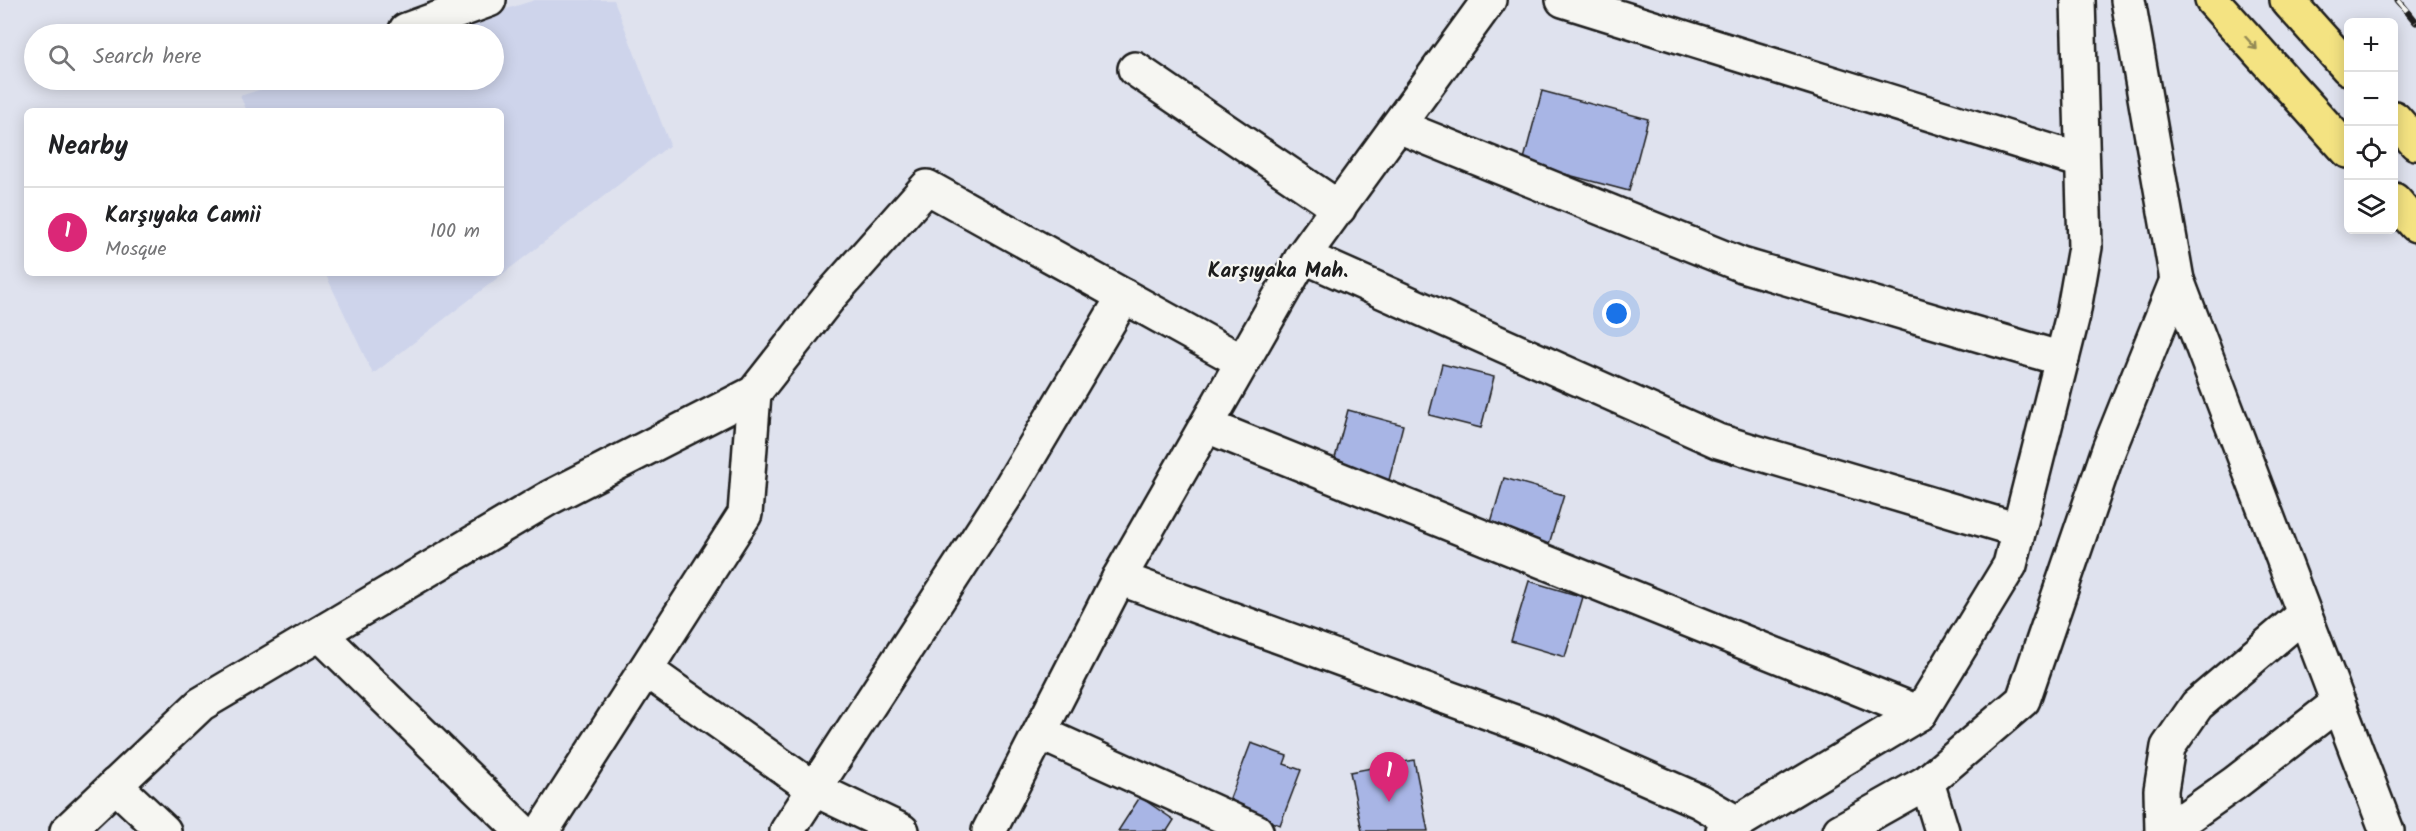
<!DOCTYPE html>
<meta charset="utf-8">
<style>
:root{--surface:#fff;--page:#f2f2f2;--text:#202124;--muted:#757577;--line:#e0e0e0;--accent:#db2777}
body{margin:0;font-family:Kalam,sans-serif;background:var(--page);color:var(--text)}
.controls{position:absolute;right:18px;top:18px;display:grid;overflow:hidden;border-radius:9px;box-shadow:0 3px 15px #0003}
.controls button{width:54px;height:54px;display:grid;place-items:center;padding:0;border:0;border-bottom:2px solid var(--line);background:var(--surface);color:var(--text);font:30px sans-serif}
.you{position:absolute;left:1617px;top:314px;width:21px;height:21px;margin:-15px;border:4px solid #fff;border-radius:50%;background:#1a73e8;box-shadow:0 0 0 9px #1a73e833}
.badge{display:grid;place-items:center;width:39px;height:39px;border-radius:50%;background:var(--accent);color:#fff;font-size:20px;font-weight:700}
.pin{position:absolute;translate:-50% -50px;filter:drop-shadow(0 2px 3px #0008)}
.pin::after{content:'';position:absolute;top:32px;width:21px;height:18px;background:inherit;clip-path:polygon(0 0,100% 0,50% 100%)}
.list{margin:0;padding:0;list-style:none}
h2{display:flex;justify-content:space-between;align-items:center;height:78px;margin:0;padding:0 24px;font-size:26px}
h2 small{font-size:20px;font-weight:400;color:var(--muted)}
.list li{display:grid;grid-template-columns:39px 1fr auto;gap:18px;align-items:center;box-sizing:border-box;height:90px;padding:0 24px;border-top:2px solid var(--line)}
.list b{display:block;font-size:22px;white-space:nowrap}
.list p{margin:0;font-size:20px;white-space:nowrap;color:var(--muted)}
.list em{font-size:20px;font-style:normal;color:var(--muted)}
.icon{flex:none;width:33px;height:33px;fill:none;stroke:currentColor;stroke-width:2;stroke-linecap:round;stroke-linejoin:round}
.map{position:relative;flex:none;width:2416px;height:831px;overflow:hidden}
.search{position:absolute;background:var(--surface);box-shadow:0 3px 15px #0003;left:24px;top:24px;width:480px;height:66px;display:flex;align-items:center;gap:15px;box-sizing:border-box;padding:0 21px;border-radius:33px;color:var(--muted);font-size:22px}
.panel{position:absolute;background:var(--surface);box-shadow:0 3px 15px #0003;left:24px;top:108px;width:480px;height:168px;border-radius:9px}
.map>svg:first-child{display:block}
</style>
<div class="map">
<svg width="2416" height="831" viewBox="0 0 2416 831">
<rect width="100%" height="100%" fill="#dfe2ee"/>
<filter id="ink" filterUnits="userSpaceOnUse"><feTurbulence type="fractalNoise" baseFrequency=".0167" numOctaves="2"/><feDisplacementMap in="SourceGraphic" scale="12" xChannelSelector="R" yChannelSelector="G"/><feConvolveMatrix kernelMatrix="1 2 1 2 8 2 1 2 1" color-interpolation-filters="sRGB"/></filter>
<g filter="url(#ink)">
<polygon fill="#ced4eb" points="535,0 614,0 670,145 373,374 325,273 501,273 501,111 247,111 240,96 290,80 494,80 494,34 428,34"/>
<g fill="#a8b5e5" stroke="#1c1c1c" stroke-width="1.5">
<polygon points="1542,91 1648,119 1629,191 1523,163"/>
<polygon points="1442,364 1494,377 1481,428 1429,415"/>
<polygon points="1348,410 1403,425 1388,484 1332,469"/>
<polygon points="1504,478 1564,495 1546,554 1487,536"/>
<polygon points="1529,581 1583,597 1565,657 1511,641"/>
<polygon points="1251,743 1287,756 1284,764 1301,770 1280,825 1227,806"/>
<polygon points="1414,760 1428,831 1362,831 1350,772"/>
<polygon points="1140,797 1174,820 1167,831 1118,831"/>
</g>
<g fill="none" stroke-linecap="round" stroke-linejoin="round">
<g stroke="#1c1c1c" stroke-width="38">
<g id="minor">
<polyline points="1563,0 2082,161"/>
<polyline points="2128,0 2177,280 2387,831"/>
<polyline points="406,30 489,0"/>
<polyline points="1135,69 1339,208"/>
<polyline points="1398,126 1742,265 2062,359"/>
<polyline points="1303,256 1718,441 2018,530"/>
<polyline points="1207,426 1920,713"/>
<polyline points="1119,578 1542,732 1699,801 1737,823"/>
<polyline points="320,634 522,831"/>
<polyline points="646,670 814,789 902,831"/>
<polyline points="1040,733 1256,831"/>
<polyline points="1927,782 1942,831"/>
<polyline points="115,785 164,831"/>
<polyline points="67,831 201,704 549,498 754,393 831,295 927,187 1243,362"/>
<polyline points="542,831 745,514 754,393"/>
<polyline points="787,831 1006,495 1124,296"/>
<polyline points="989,831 1119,578 1303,256 1489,0"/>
<polyline points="1723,831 1920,713 2010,565 2073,315 2085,247 2078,0"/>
<polyline points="1840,831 1927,782 2023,700 2109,449 2177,280"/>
<polyline points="2162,831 2161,790 2168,747 2197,705 2304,614"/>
<polyline points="2167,831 2235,783 2338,703"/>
</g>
</g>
<g stroke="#1c1c1c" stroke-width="38">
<g id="major">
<polyline points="2212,0 2348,151"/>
<polyline points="2287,0 2348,68"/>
<polyline points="2394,118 2416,143"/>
<polyline points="2394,200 2416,225"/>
</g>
</g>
<use href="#minor" stroke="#f6f6f2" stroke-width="33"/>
<use href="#major" stroke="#f4e382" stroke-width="33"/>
<g stroke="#1c1c1c" stroke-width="7">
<polyline id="rail" points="2398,0 2416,22"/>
</g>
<use href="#rail" stroke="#f6f6f2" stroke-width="4.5" stroke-dasharray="14" stroke-linecap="butt"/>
</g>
<defs><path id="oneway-shaft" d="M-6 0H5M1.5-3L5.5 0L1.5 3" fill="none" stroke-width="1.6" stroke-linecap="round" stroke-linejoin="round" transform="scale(1.5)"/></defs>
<use stroke="#938954" href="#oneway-shaft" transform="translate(2251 43) rotate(48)"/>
</g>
<g text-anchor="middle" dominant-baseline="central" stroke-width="4.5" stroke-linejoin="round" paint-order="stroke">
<g font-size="21" font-weight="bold" fill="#1c1c1c" stroke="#f6f6f2">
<text x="1278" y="271">Karşıyaka Mah.</text>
</g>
</g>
</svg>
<div class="controls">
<button>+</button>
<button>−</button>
<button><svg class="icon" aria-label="locate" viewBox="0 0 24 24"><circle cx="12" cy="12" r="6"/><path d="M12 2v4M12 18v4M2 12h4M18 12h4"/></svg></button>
<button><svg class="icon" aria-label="layers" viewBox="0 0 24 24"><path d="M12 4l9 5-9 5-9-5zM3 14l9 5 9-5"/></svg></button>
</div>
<div class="you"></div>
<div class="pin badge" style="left:1389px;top:802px">1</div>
<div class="search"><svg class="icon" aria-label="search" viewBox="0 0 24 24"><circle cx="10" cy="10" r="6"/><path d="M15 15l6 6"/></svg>Search here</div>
<section class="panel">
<h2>Nearby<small></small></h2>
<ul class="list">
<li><span class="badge">1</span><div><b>Karşıyaka Camii</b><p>Mosque</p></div><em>100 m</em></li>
</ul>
</section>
</div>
